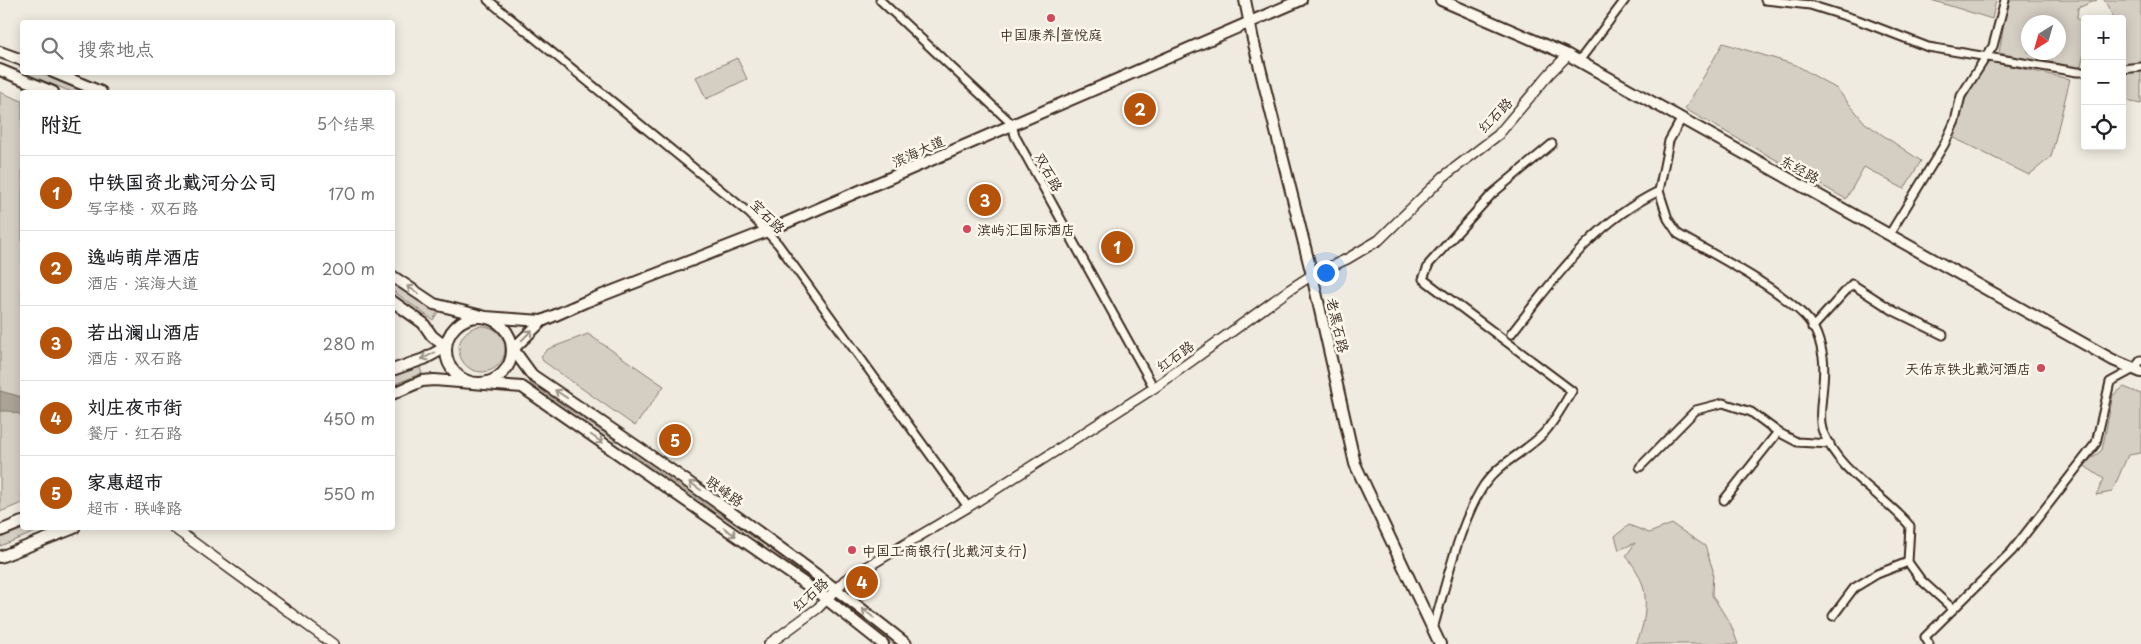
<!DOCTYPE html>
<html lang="zh">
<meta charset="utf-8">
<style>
:root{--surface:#fff;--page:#f2f2f2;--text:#202124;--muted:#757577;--line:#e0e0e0;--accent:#b45309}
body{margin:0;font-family:"Playpen Sans","LXGW WenKai TC",sans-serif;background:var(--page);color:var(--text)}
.controls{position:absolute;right:15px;top:15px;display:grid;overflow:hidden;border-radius:5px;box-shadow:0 2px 12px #0003}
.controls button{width:45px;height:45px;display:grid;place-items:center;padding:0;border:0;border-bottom:1px solid var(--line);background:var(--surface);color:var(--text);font:25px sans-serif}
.compass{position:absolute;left:2021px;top:15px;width:45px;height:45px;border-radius:50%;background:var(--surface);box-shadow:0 2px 12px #0003;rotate:217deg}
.you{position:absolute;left:1325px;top:272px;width:18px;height:18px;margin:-12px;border:4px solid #fff;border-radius:50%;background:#1a73e8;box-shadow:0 0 0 8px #1a73e833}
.badge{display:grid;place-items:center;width:32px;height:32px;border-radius:50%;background:var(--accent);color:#fff;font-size:16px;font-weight:700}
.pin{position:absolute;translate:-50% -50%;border:2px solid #fff;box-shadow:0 1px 5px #0006}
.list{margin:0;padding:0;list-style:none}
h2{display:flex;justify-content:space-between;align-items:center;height:65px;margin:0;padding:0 20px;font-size:21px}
h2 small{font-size:16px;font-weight:400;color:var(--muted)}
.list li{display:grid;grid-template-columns:32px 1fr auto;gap:15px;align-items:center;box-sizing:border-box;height:75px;padding:0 20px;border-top:1px solid var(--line)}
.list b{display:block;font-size:19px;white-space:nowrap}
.list p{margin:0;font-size:16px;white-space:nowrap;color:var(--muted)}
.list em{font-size:16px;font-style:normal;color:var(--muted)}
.icon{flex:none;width:28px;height:28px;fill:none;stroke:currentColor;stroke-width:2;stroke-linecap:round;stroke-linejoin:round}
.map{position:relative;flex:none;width:2141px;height:644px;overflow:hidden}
.search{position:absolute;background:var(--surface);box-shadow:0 2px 12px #0003;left:20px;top:20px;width:375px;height:55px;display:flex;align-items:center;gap:12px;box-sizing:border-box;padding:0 18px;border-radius:5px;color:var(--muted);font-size:19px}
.panel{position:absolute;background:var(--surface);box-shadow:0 2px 12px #0003;left:20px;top:90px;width:375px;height:440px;border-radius:5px}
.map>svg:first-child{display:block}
</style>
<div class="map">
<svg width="2141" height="644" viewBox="0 0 2141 644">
<rect width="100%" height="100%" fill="#f0ebe0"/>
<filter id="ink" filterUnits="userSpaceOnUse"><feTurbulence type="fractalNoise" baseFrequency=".02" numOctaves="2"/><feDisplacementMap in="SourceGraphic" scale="10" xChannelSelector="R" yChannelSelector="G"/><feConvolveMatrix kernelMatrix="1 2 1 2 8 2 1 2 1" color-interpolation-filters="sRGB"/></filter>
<g filter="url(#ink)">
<g fill="#d5cec3" stroke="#887c70" fill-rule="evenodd">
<polygon points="1931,0 1996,0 1992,19"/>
<path d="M2008,0H2097L2078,8L2077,18L2085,25V49L2080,70L1999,53ZM2028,22H2058V52H2028Z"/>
<polygon points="2104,0 2141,0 2141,104 2122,100 2122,19 2111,19 2112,14"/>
<polygon points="1723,43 1796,65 1837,89 1865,123 1921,161 1904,189 1864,167 1846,199 1685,109"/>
<polygon points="737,58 747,79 706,99 696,77"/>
<polygon points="1987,61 2070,79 2051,157 2029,175 1954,138 1965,100"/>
<polygon points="23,73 40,73 89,92 72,92"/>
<polygon points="0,92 22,101 22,503 0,512"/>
<polygon points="393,282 438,312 433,320 393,291"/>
<circle cx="482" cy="349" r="23"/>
<polygon points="588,334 664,386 635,426 543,361 541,356 548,349"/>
<polygon points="419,366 422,373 393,385 393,377"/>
<polygon points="533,379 620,439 617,442 530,383"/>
<polygon points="2124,387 2141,394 2141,453 2128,455 2112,492 2096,495 2104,479 2083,465 2102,450 2113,395"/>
<polygon points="634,449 819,581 816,584 766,546 631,453"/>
<path d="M1672,524L1705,546L1713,570L1712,595L1731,625L1738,644H1636C1645,625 1650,596 1639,576C1636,569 1631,562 1626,556L1635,543L1619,550L1615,536L1629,525L1649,533Z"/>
<polygon points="26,528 46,528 0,546 0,538"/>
<polygon points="844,600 899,644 893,644 841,603"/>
</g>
<polygon fill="#aca397" stroke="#7f7367" points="0,391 22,397 22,415 9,411 0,411"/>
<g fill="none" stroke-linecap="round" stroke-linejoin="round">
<g stroke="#3b2a1e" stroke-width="11">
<g id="minor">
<polyline points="488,0 750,214 778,244 968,507"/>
<polyline points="880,0 1012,124 1015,136 1154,388"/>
<polyline points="1765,0 1810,5 1858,20 1928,47 2077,72 2085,72"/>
<polyline points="1579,61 1625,0"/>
<polyline points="2122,69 2141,67"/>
<path d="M1682,118L1669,141L1659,191L1668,219L1678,234C1716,256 1774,285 1805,316C1815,326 1821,343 1823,357C1827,379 1816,415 1823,432C1841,475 1882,493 1910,526L1908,562L1921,580L1953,609"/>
<polyline points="1889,235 1944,145 1955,121 1961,96 1993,46 2005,0"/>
<polyline points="1812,328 1852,284 1894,311 1943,335"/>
<path d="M1511,334C1555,278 1593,223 1659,191"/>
<polyline points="1640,467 1696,410 1723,403 1751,412 1778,432 1797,442 1830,444"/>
<polyline points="1724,500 1778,432"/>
<polyline points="1833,616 1854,588 1877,574 1908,562"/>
<path d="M1433,629C1446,585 1459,523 1484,485C1501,461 1526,452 1544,433C1555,421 1563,405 1572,391L1423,279L1429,264L1492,194L1552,144"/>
<polyline points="1929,644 1925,637 2012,551 2096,443 2110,382 2134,369 2141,360"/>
</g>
</g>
<g stroke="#3b2a1e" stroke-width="12">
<g id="tertiary">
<polyline points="174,528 333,644"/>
<polyline points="769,644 818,608 845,580 968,507 1154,388 1289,290 1312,275 1347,259 1379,240 1443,177 1498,135 1550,73 1568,55"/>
</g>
</g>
<g stroke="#3b2a1e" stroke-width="14">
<g id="secondary">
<polyline points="1245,0 1253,40 1312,275 1355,464 1440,644"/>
<polyline points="1441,0 1568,55 2113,360 2141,372"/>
<polyline points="0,52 22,60"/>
<polyline points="0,70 53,92"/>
<polyline points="53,72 101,92"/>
<polyline points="392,276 434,304 486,317 542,321"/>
<polyline points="392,301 423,323 432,336 446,347 424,359 392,370"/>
<circle cx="479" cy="350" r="33"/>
<polyline points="392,394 422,381 434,380 522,387 820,594 883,644"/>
<polyline points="0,531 22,522"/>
<polyline points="0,557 74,528"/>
<path d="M906,644C786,548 659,461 532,375L513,349L542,321L585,302L767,231L1301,0"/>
</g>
</g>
<use href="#minor" stroke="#fbf7ec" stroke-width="7"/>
<use href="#tertiary" stroke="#fbf7ec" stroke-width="9"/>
<use href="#secondary" stroke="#fbf7ec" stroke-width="10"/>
</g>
<defs><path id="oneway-shaft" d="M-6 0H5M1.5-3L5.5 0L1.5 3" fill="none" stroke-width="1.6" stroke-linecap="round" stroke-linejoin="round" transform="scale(1.25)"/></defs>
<g stroke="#9b9085">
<use href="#oneway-shaft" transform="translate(413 290) rotate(-146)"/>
<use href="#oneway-shaft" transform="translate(527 335) rotate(-45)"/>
<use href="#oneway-shaft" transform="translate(428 356) rotate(153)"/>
<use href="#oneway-shaft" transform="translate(561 394) rotate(-146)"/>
<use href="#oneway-shaft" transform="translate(597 439) rotate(35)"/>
<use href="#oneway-shaft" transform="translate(695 486) rotate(-145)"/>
<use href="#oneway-shaft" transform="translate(730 532) rotate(35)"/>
<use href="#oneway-shaft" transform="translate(868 613) rotate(-141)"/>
</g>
</g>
<g fill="#d1495b" stroke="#fbf7ec" stroke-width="2">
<circle cx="1051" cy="18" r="5"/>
<circle cx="967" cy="229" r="5"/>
<circle cx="2041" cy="368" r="5"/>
<circle cx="852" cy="550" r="5"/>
</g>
<g text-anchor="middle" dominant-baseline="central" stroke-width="5" stroke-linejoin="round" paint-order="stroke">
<g font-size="14" fill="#3b2a1e" stroke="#fbf7ec" text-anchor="start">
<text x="1051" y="34" text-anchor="middle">中国康养|萱悦庭</text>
<text x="977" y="229">滨屿汇国际酒店</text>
<text x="2031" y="368" text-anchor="end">天佑京铁北戴河酒店</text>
<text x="862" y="550">中国工商银行(北戴河支行)</text>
</g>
<g font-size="14" fill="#3b2a1e" stroke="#fbf7ec">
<text transform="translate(1495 115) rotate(-46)">红石路</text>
<text transform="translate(918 151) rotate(-24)">滨海大道</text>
<text transform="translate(1800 169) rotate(29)">东经路</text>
<text transform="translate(1049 172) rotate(61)">双石路</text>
<text transform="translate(768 216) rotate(45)">宝石路</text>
<text transform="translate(1338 325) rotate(77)">老黑石路</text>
<text transform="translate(1175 356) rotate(-36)">红石路</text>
<text transform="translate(725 491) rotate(35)">联峰路</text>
<text transform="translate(810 594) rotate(-42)">红石路</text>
</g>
</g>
</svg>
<div class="controls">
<button>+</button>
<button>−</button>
<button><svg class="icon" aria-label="locate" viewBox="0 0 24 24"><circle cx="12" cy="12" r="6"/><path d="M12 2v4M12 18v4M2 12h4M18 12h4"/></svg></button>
</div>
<svg class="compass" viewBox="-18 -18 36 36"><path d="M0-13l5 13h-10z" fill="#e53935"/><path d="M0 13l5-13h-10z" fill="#757577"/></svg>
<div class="you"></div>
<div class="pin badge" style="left:1117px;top:247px">1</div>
<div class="pin badge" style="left:1140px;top:109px">2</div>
<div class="pin badge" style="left:985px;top:200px">3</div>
<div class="pin badge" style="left:862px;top:582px">4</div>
<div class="pin badge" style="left:675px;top:440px">5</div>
<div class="search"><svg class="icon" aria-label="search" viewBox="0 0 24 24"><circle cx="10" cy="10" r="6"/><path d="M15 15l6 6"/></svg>搜索地点</div>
<section class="panel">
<h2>附近<small>5个结果</small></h2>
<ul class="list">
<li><span class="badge">1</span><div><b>中铁国资北戴河分公司</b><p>写字楼 · 双石路</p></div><em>170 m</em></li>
<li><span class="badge">2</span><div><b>逸屿萌岸酒店</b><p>酒店 · 滨海大道</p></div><em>200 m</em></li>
<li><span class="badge">3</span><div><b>若出澜山酒店</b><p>酒店 · 双石路</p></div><em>280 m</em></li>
<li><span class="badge">4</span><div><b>刘庄夜市街</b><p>餐厅 · 红石路</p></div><em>450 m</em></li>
<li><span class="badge">5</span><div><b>家惠超市</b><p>超市 · 联峰路</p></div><em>550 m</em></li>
</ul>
</section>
</div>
